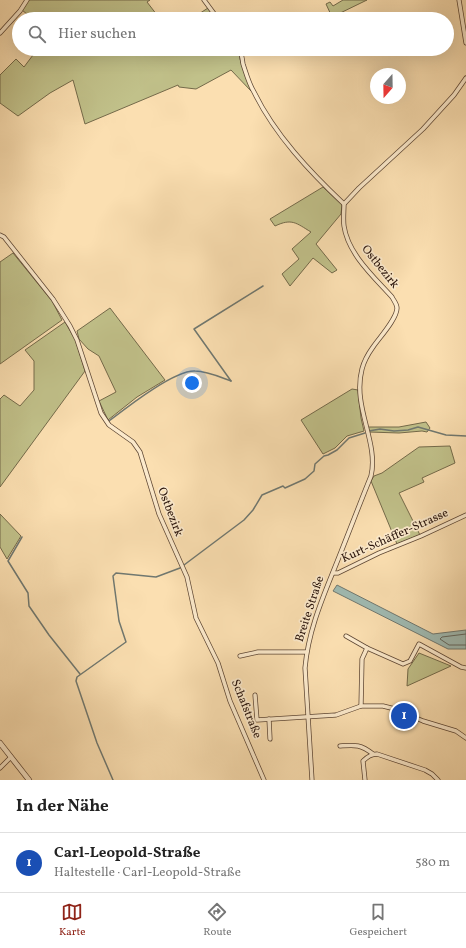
<!DOCTYPE html>
<html lang="de">
<meta charset="utf-8">
<style>
:root{--surface:#fff;--page:#f2f2f2;--text:#222;--muted:#767676;--line:#e0e0e0;--accent:#8f2418}
body{margin:0;font-family:Vollkorn,serif;background:var(--page);color:var(--text)}
.compass{position:absolute;left:370px;top:68px;width:36px;height:36px;border-radius:50%;background:var(--surface);box-shadow:0 4px 16px #0002;rotate:200deg}
.you{position:absolute;left:192px;top:383px;width:14px;height:14px;margin:-10px;border:3px solid #fff;border-radius:50%;background:#1a73e8;box-shadow:0 0 0 6px #1a73e833}
.badge{display:grid;place-items:center;width:26px;height:26px;border-radius:50%;background:var(--accent);color:#fff;font-size:13px;font-weight:700}
.pin{position:absolute;translate:-50% -50%;border:2px solid #fff;box-shadow:0 1px 4px #0006}
.list{margin:0;padding:0;list-style:none}
h2{display:flex;justify-content:space-between;align-items:center;height:52px;margin:0;padding:0 16px;font-size:17px}
h2 small{font-size:13px;font-weight:400;color:var(--muted)}
.list li{display:grid;grid-template-columns:26px 1fr auto;gap:12px;align-items:center;box-sizing:border-box;height:60px;padding:0 16px;border-top:1px solid var(--line)}
.list b{display:block;font-size:15px;white-space:nowrap}
.list p{margin:0;font-size:13px;white-space:nowrap;color:var(--muted)}
.list em{font-size:13px;font-style:normal;color:var(--muted)}
.icon{flex:none;width:22px;height:22px;fill:none;stroke:currentColor;stroke-width:2;stroke-linecap:round;stroke-linejoin:round}
.map{position:relative;flex:none;width:466px;height:780px;overflow:hidden}
.search{position:absolute;background:var(--surface);box-shadow:0 4px 16px #0002;left:12px;right:12px;top:12px;height:44px;display:flex;align-items:center;gap:10px;box-sizing:border-box;padding:0 14px;border-radius:22px;color:var(--muted);font-size:15px}
.sheet{height:112px;background:var(--surface)}
nav{display:flex;justify-content:space-around;align-items:center;box-sizing:border-box;height:56px;border-top:1px solid var(--line);background:var(--surface);font-size:11px;color:var(--muted)}
nav a{display:grid;justify-items:center;gap:2px}
nav .on{color:var(--accent)}
.map>svg:first-child{display:block}
</style>
<div class="map">
<svg width="466" height="780" viewBox="0 0 466 780">
<rect width="100%" height="100%" fill="#fbdfb1"/>
<filter id="stains"><feTurbulence type="fractalNoise" baseFrequency=".005" numOctaves="4"/><feColorMatrix values="0 0 0 0 .2 0 0 0 0 .09 0 0 0 0 .02 0 0 0 .5 -.17"/></filter>
<radialGradient id="worn" r=".72"><stop offset=".6" stop-color="#630" stop-opacity="0"/><stop offset="1" stop-color="#630" stop-opacity=".3"/></radialGradient>
<g fill="#c1c18a" stroke="#746a4a">
<polygon points="29,0 150,0 147,2 157,15 153,19 33,19 22,10"/>
<polygon points="343,0 367,0 332,17 326,4 330,2 333,6"/>
<polygon points="208,8 216,19 191,19"/>
<polygon points="28,49 237,49 240,53 240,59 251,91 231,70 196,89 179,87 178,85 85,124 73,80 50,93 18,116 0,103 0,75 16,59 24,67 33,55"/>
<path d="M323,187L342,205L341,214L316,244L337,270L332,273L313,258L290,286L282,274L299,259L292,249L311,232C296,223 292,218 275,226L270,219Z"/>
<polygon points="13,253 52,301 62,320 0,364 0,262"/>
<polygon points="110,308 165,380 137,397 108,420 99,401 116,392 99,356 88,349 79,339 77,331"/>
<polygon points="65,322 76,341 85,371 0,487 0,399 4,395 20,406 34,390 34,361 25,350"/>
<polygon points="352,389 358,390 361,418 364,431 347,436 335,448 323,454 301,420"/>
<polygon points="426,422 430,428 427,432 422,431 399,433 369,432 368,427 399,427"/>
<polygon points="450,446 455,463 422,478 424,482 399,493 420,535 397,544 371,481 374,476 382,473 419,447"/>
<polygon points="0,514 21,536 7,559 0,547"/>
<polygon points="419,653 451,666 407,686 408,669"/>
</g>
<polygon fill="#a0bbb3" stroke="#707870" points="337,585 433,634 466,630 466,649 448,649 333,591"/>
<g fill="none" stroke-linecap="round" stroke-linejoin="round">
<polyline stroke="#64675f" stroke-width="1" points="466,634 442,637 440,639 449,645 466,645"/>
<g stroke="#707870" stroke-width="1.5">
<polyline points="231,381 194,329 263,286"/>
<path d="M109,421C126,408 174,370 195,371C207,371 220,377 231,381"/>
<polyline points="369,431 380,429 394,431 408,430 418,427 446,435 466,436"/>
<polyline points="22,537 8,561 28,593 29,606 49,635 80,674"/>
<polyline points="113,780 97,743 76,681 77,677 126,642 119,621 113,576 116,573 156,577 180,568 244,520 253,510 262,495 283,486 285,488 305,479 314,471 315,464 324,456 328,455 337,450 349,438 365,433"/>
</g>
<g stroke="#5d4634" stroke-width="5">
<g id="minor">
<polyline points="204,0 218,19"/>
<polyline points="459,0 466,43"/>
<polyline points="0,33 20,11 27,0"/>
<path d="M239,49C242,54 242,58 243,64C246,73 249,84 254,92C275,135 310,172 344,204"/>
<polyline points="0,235 4,237 53,299 70,326 77,340 101,413 109,425 133,442 140,452 159,514 187,577 196,618 218,663 230,701 264,780"/>
<polyline points="333,573 338,573 379,553 421,536 466,515"/>
<polyline points="346,636 367,648"/>
<polyline points="240,656 258,652 306,652"/>
<polyline points="255,695 257,720 336,715 361,706 383,706 395,709 423,721 456,731 466,738"/>
<polyline points="361,706 362,659 367,648 403,664 410,661 419,644 461,667 466,668"/>
<polyline points="269,719 270,739"/>
<path d="M340,746C355,745 360,744 373,754"/>
<polyline points="0,768 11,757"/>
<path d="M312,780L305,668C308,634 320,604 333,572C346,540 358,508 371,476C379,442 352,407 362,369C364,361 368,354 373,347C379,338 397,319 397,308C397,304 394,301 392,297C374,277 348,254 344,226C343,219 344,211 344,204L359,188L423,129L454,95L466,78"/>
<path d="M365,780L363,761C367,757 371,754 377,754L425,770L432,774L438,780"/>
</g>
</g>
<g stroke="#5d4634" stroke-width="6">
<polyline id="tertiary" points="0,743 29,780"/>
</g>
<use href="#minor" stroke="#fceacc" stroke-width="3.5"/>
<use href="#tertiary" stroke="#fceacc" stroke-width="4.5"/>
</g>
<g text-anchor="middle" dominant-baseline="central" stroke-width="3.5" stroke-linejoin="round" paint-order="stroke">
<g font-size="12" fill="#28130b" stroke="#fceacc">
<text transform="translate(380 267) rotate(51)">Ostbezirk</text>
<text transform="translate(170 512) rotate(69)">Ostbezirk</text>
<text transform="translate(395 536) rotate(-24)">Kurt-Schäffer-Strasse</text>
<text transform="translate(310 609) rotate(-72)">Breite Straße</text>
<text transform="translate(246 709) rotate(68)">Schafstraße</text>
</g>
</g>
<rect width="100%" height="100%" filter="url(#stains)"/>
<rect width="100%" height="100%" fill="url(#worn)"/>
</svg>
<svg class="compass" viewBox="-18 -18 36 36"><path d="M0-13l5 13h-10z" fill="#e53935"/><path d="M0 13l5-13h-10z" fill="#767676"/></svg>
<div class="you"></div>
<div class="pin badge" style="left:404px;top:716px;background:#1a4fb4">1</div>
<div class="search"><svg class="icon" aria-label="search" viewBox="0 0 24 24"><circle cx="10" cy="10" r="6"/><path d="M15 15l6 6"/></svg>Hier suchen</div>
</div>
<section class="sheet">
<h2>In der Nähe<small></small></h2>
<ul class="list">
<li><span class="badge" style="background:#1a4fb4">1</span><div><b>Carl-Leopold-Straße</b><p>Haltestelle · Carl-Leopold-Straße</p></div><em>580 m</em></li>
</ul>
</section>
<nav>
<a class="on"><svg class="icon" aria-label="map" viewBox="0 0 24 24"><path d="M3 6l6-2 6 2 6-2v14l-6 2-6-2-6 2zM9 4v14M15 6v14"/></svg>Karte</a>
<a><svg class="icon" aria-label="directions" viewBox="0 0 24 24"><path d="M12 3l9 9-9 9-9-9zM9 14v-3h6M13 9l2 2-2 2"/></svg>Route</a>
<a><svg class="icon" aria-label="saved" viewBox="0 0 24 24"><path d="M7 4h10v16l-5-4-5 4z"/></svg>Gespeichert</a>
</nav>
